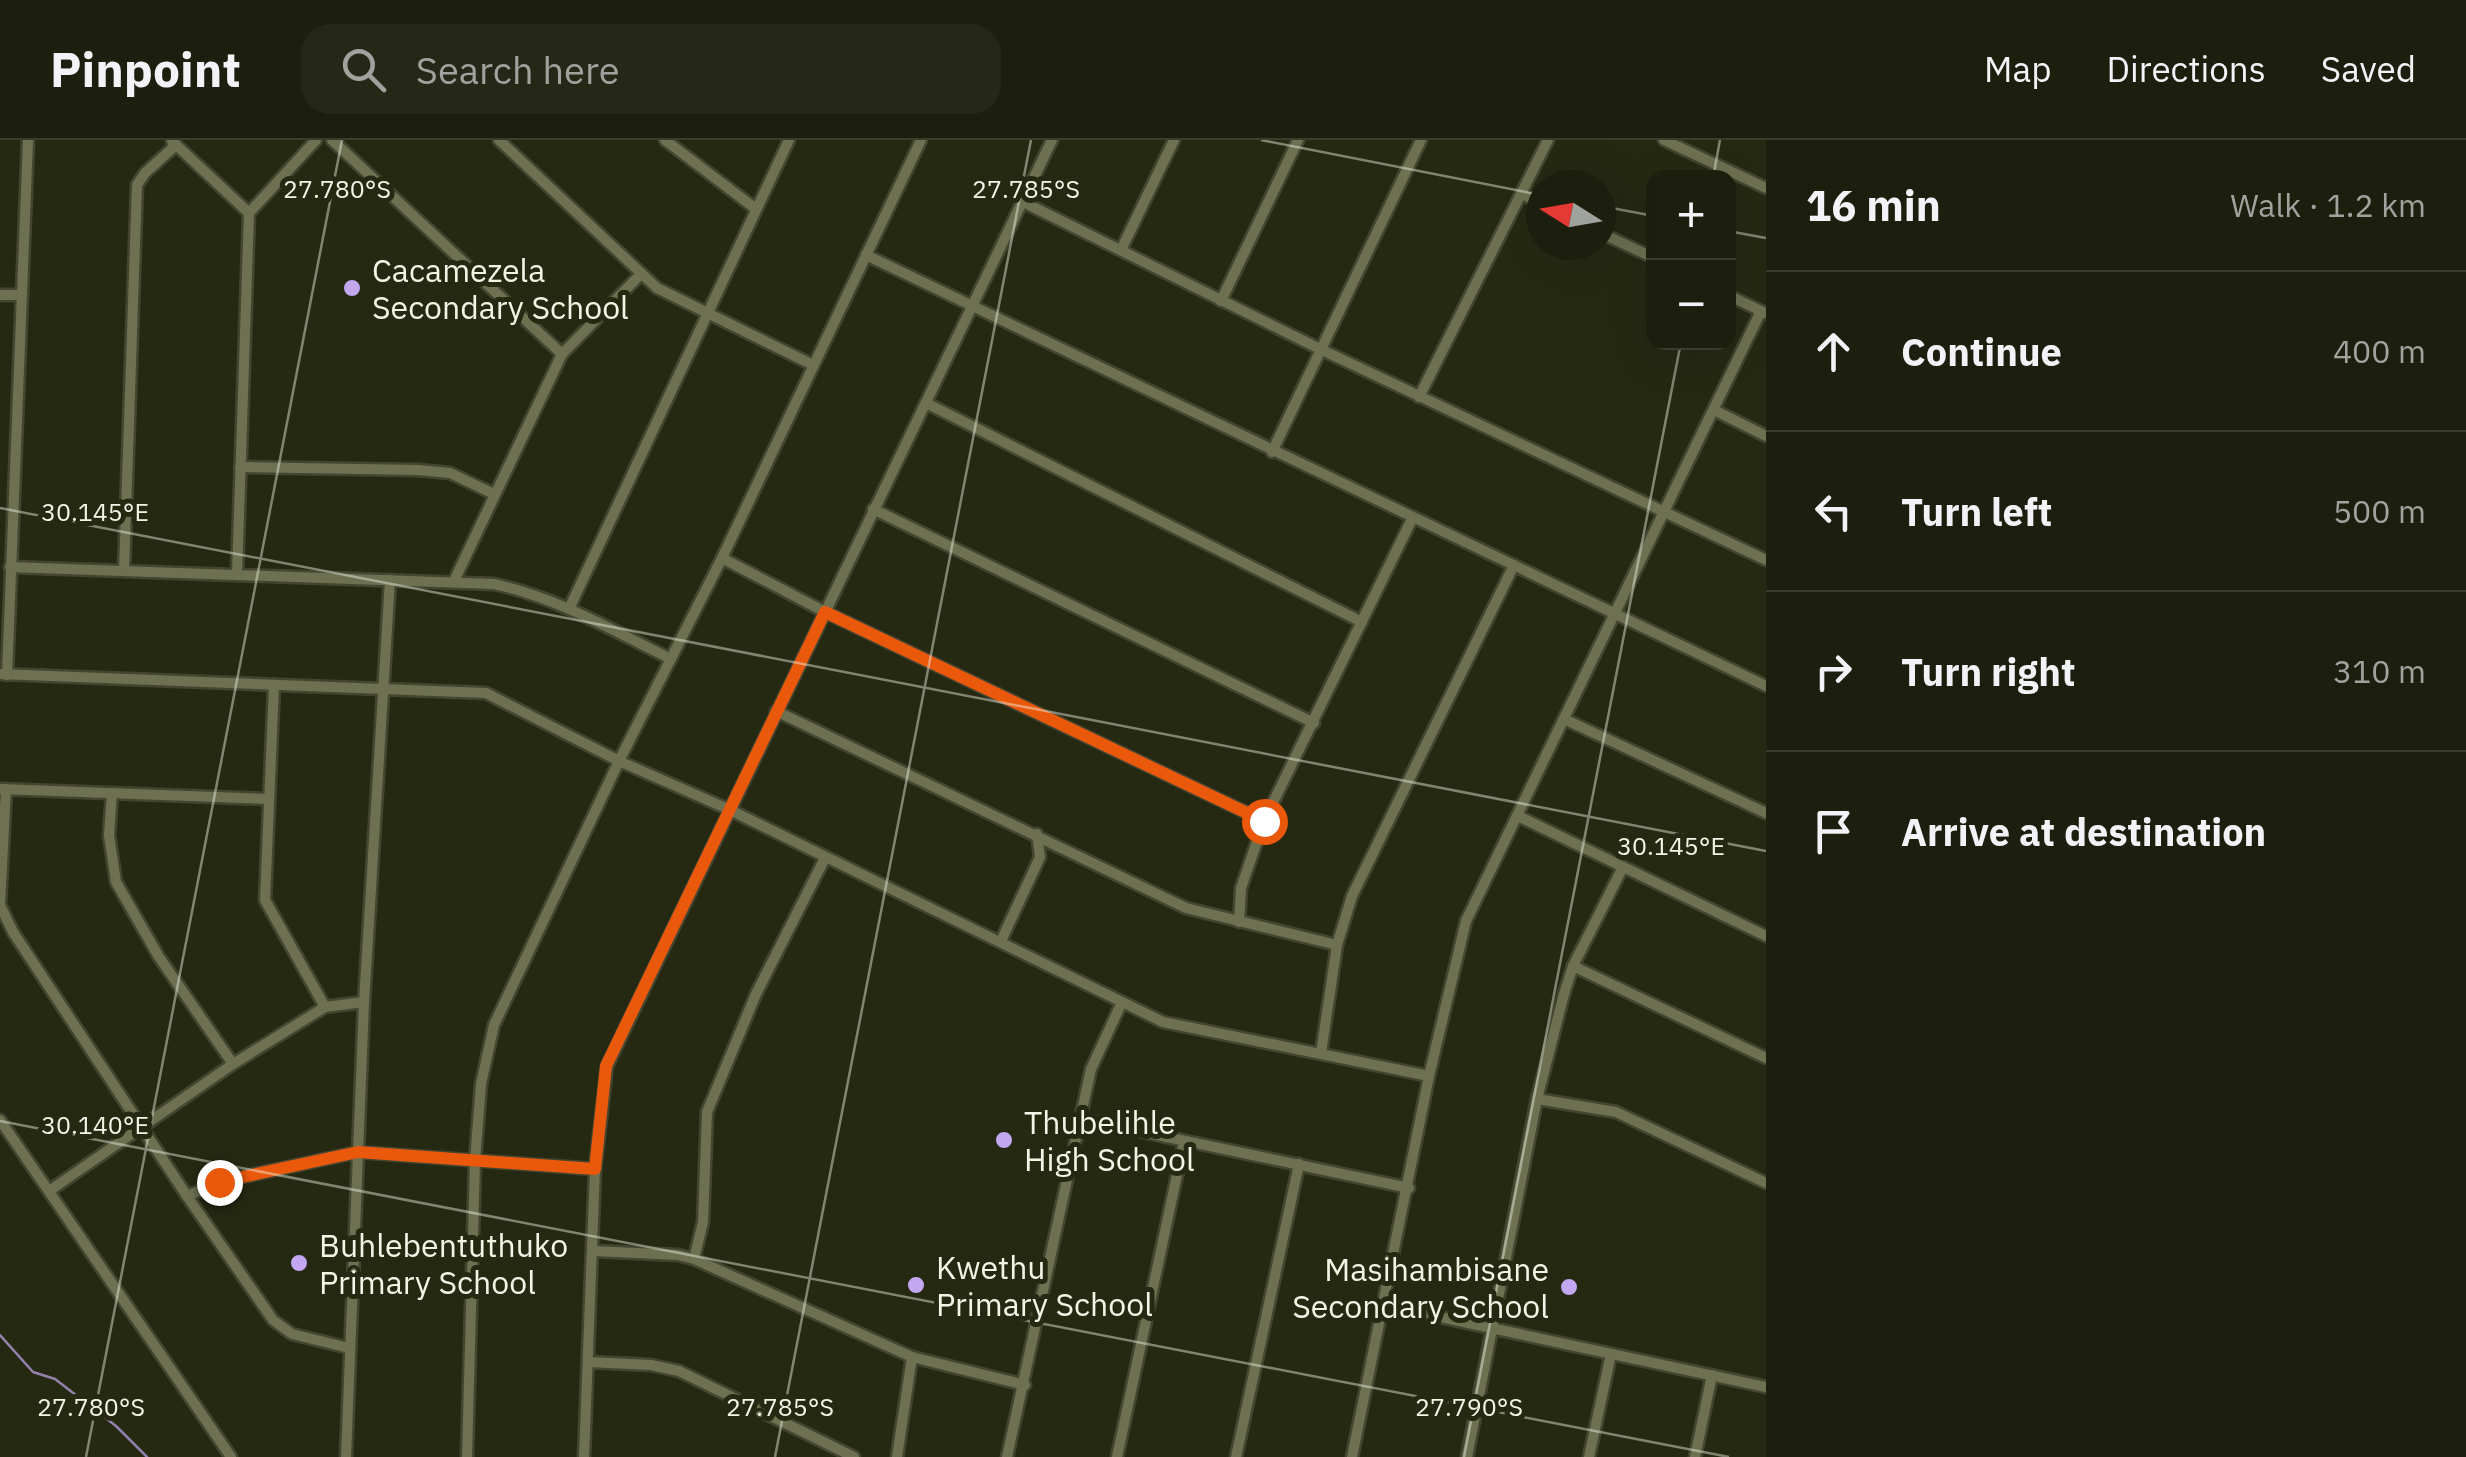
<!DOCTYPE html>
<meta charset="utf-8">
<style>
:root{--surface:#1c1f0e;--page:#252717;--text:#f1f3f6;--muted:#a0a29e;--line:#3a3d2e}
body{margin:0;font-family:"IBM Plex Sans",sans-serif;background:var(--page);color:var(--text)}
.controls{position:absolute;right:30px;top:30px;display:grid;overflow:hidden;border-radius:20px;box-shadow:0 10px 40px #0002}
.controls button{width:90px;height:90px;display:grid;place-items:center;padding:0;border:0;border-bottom:2px solid var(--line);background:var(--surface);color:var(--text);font:50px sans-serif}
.compass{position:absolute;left:1526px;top:30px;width:90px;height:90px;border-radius:50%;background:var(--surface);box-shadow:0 10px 40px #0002;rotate:281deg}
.stop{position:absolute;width:30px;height:30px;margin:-22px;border:8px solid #ea580c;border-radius:50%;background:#fff}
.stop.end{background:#ea580c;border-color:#fff;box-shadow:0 2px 10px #0008}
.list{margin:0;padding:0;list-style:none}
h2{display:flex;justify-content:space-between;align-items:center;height:130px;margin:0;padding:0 40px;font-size:42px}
h2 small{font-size:32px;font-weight:400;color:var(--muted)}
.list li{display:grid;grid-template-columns:65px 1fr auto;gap:30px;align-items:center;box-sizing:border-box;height:160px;padding:0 40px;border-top:2px solid var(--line)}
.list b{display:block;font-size:38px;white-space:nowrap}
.list em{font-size:32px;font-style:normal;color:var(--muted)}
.icon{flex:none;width:55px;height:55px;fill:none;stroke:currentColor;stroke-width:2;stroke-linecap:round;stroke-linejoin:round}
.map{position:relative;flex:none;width:1766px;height:1317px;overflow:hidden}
header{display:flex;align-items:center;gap:60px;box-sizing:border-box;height:140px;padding:0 50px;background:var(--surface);border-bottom:2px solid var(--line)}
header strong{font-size:48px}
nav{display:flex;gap:55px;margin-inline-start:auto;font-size:35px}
.search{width:700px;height:90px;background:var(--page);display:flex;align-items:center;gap:25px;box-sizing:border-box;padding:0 35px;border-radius:30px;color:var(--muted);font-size:38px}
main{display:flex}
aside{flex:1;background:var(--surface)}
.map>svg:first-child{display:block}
</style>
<header>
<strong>Pinpoint</strong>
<div class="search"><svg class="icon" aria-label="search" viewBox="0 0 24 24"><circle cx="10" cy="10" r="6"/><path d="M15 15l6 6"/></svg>Search here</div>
<nav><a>Map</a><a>Directions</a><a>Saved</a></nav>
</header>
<main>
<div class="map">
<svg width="1766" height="1317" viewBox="0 0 1766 1317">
<rect width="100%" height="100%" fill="#262912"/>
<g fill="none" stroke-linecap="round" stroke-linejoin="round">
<polyline stroke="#9581ac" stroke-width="2.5" points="0,1195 33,1232 55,1239 116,1286 147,1317"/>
<g stroke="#434530" stroke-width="15">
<g id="minor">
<polyline points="332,0 562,214"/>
<polyline points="499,0 657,148 813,225"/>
<polyline points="665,0 756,69"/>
<polyline points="1664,0 1766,48"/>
<polyline points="172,1 249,73"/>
<polyline points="1522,54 1541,63"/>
<polyline points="1023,62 1322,210 1766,420"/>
<polyline points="1601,93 1654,118"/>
<polyline points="1121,110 1174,0"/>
<polyline points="866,115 1766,546"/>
<polyline points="0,155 22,155"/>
<polyline points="1728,155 1765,173"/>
<polyline points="1221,161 1298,0"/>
<polyline points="1419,257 1548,0"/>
<polyline points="926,263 1362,482"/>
<polyline points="1714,270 1766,296"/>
<polyline points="1272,312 1421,0"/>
<polyline points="240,327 418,330 450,333 494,354"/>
<polyline points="873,369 1314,583"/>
<polyline points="722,418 825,472 1264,681"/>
<path d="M10,427L494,444C556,457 614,491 671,519"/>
<polyline points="124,431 137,45 145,33 176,5"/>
<polyline points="237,435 249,73 316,0"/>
<polyline points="454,441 562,214 640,135"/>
<polyline points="569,469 789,0"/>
<polyline points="0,534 486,553 619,621 728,669 1163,882 1429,936"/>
<polyline points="7,535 28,0"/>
<polyline points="274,545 265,760 325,867"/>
<polyline points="776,571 1186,768 1337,805"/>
<polyline points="1564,579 1766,673"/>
<polyline points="0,649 268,659"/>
<polyline points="112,653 109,695 116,742 159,817 233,924"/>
<polyline points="1518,676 1766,796"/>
<polyline points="0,764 6,649"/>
<polyline points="0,765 13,792 187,1056 273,1180 292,1194 349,1208"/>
<polyline points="1239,782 1241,748 1264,681 1412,379"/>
<polyline points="1001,801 1040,717 1037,694"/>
<polyline points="1573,826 1766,918"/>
<polyline points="1321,913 1337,805 1352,756 1514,425"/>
<polyline points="1537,959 1616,972 1766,1043"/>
<polyline points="1081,979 1409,1048"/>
<polyline points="0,980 231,1317"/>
<polyline points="49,1051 233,924 325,867 364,862"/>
<polyline points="187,1056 219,1042 358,1012 595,1029"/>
<polyline points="594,1111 678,1115 694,1119 912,1217 1025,1245"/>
<polyline points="694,1119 703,1082 707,972 756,854 825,718"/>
<polyline points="1384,1165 1766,1247"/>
<polyline points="589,1222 651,1225 679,1231 854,1317"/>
<polyline points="346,1317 364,862 390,440"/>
<polyline points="467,1317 475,1021 481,944 494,885 619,621 722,418 921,0"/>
<polyline points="584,1317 595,1029 607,926 1052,0"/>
<polyline points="897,1317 912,1217"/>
<polyline points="1007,1317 1091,929 1122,862"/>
<polyline points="1117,1317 1184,1002"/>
<polyline points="1236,1317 1299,1024"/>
<polyline points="1352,1317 1429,936 1466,781 1761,171"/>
<polyline points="1467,1317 1537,959 1564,854 1573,826 1623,727"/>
<polyline points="1589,1317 1611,1214"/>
<polyline points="1695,1317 1712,1235"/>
</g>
</g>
<use href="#minor" stroke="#6d7151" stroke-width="10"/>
</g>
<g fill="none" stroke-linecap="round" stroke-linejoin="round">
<polyline stroke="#ea580c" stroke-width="12" points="219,1042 358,1012 595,1029 606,926 825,472 1264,681"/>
</g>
<path fill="none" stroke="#f2f4e6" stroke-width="2.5" stroke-opacity="0.45" d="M1261,0L1541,55M1713,38L1720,0M1601,66L1654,76M1728,91L1766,98M0,368L1766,711M0,981L1729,1317M86,1317L342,0M775,1317L1031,0M1464,1317L1681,202"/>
<g fill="#c4a7f1" stroke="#262912" stroke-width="4">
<circle cx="352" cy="148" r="10"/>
<circle cx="1004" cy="1000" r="10"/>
<circle cx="299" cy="1123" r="10"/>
<circle cx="916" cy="1145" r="10"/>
<circle cx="1569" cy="1147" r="10"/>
</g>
<g text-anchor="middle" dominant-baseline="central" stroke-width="10" stroke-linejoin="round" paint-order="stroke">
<g font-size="32" fill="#f2f4e6" stroke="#262912" text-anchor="start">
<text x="372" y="130">Cacamezela<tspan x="372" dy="37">Secondary School</tspan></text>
<text x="1024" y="982">Thubelihle<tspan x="1024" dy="37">High School</tspan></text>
<text x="319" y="1105">Buhlebentuthuko<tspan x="319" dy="37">Primary School</tspan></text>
<text x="936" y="1127">Kwethu<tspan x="936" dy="37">Primary School</tspan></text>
<text x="1549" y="1129" text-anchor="end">Masihambisane<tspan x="1549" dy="37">Secondary School</tspan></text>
</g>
</g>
<g font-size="25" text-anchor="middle" fill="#f2f4e6" stroke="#262912" stroke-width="10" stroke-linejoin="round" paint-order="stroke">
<text x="337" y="58">27.780°S</text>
<text x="1026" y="58">27.785°S</text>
<text x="95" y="381">30.145°E</text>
<text x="1671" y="715">30.145°E</text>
<text x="95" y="994">30.140°E</text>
<text x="91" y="1276">27.780°S</text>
<text x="780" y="1276">27.785°S</text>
<text x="1469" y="1276">27.790°S</text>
</g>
</svg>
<div class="controls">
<button>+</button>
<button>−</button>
</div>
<svg class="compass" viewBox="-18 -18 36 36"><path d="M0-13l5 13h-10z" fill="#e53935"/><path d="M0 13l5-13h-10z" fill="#a0a29e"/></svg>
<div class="stop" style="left:1264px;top:681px"></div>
<div class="stop end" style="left:219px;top:1042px"></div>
</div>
<aside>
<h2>16 min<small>Walk · 1.2 km</small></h2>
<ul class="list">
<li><svg class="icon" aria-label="ahead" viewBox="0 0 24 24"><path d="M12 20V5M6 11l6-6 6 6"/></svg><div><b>Continue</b></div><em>400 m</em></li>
<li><svg class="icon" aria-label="left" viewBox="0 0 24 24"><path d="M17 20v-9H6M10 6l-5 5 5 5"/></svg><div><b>Turn left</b></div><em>500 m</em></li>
<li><svg class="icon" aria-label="right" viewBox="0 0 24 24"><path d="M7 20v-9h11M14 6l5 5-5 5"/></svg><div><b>Turn right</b></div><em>310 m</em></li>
<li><svg class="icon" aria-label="arrive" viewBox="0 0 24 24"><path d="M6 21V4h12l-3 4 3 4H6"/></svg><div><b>Arrive at destination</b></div></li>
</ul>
</aside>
</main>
